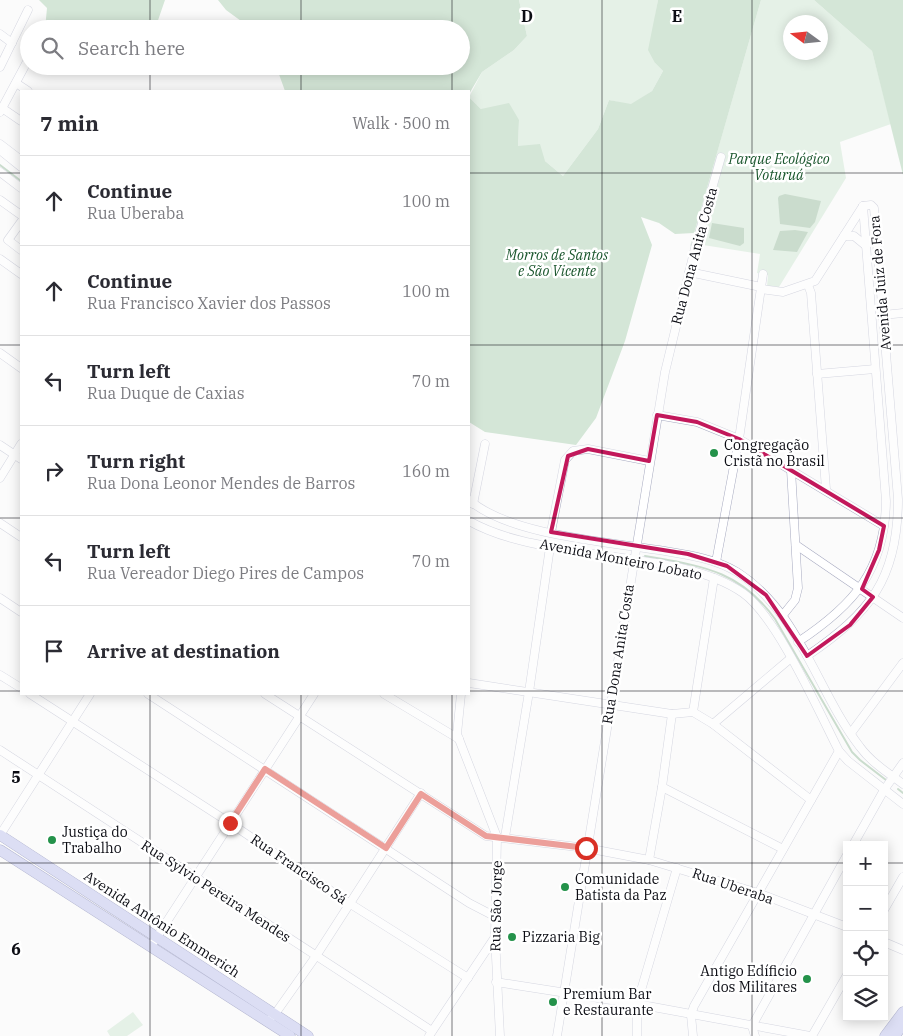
<!DOCTYPE html>
<meta charset="utf-8">
<style>
:root{--surface:#fff;--page:#f2f2f3;--text:#2b2b33;--muted:#7c7c81;--line:#e1e1e2}
body{margin:0;font-family:"IBM Plex Serif",serif;background:var(--page);color:var(--text)}
.controls{position:absolute;right:15px;bottom:15px;display:grid;overflow:hidden;border-radius:0px;box-shadow:0 2px 12px #0003}
.controls button{width:45px;height:45px;display:grid;place-items:center;padding:0;border:0;border-bottom:1px solid var(--line);background:var(--surface);color:var(--text);font:25px sans-serif}
.compass{position:absolute;left:783px;top:15px;width:45px;height:45px;border-radius:50%;background:var(--surface);box-shadow:0 2px 12px #0003;rotate:285deg}
.stop{position:absolute;width:15px;height:15px;margin:-11px;border:4px solid #d93025;border-radius:50%;background:#fff}
.stop.end{background:#d93025;border-color:#fff;box-shadow:0 1px 5px #0008}
.list{margin:0;padding:0;list-style:none}
h2{display:flex;justify-content:space-between;align-items:center;height:65px;margin:0;padding:0 20px;font-size:21px}
h2 small{font-size:16px;font-weight:400;color:var(--muted)}
.list li{display:grid;grid-template-columns:32px 1fr auto;gap:15px;align-items:center;box-sizing:border-box;height:90px;padding:0 20px;border-top:1px solid var(--line)}
.list b{display:block;font-size:19px;white-space:nowrap}
.list p{margin:0;font-size:16px;white-space:nowrap;color:var(--muted)}
.list em{font-size:16px;font-style:normal;color:var(--muted)}
.icon{flex:none;width:28px;height:28px;fill:none;stroke:currentColor;stroke-width:2;stroke-linecap:round;stroke-linejoin:round}
.map{position:relative;flex:none;width:903px;height:1036px;overflow:hidden}
.search{position:absolute;background:var(--surface);box-shadow:0 2px 12px #0003;left:20px;top:20px;width:450px;height:55px;display:flex;align-items:center;gap:12px;box-sizing:border-box;padding:0 18px;border-radius:28px;color:var(--muted);font-size:19px}
.panel{position:absolute;background:var(--surface);box-shadow:0 2px 12px #0003;left:20px;top:90px;width:450px;height:605px;border-radius:0px}
.map>svg:first-child{display:block}
</style>
<div class="map">
<svg width="903" height="1036" viewBox="0 0 903 1036">
<rect width="100%" height="100%" fill="#fbfbfb"/>
<g fill="#cbe4cf" fill-rule="evenodd">
<polygon points="519,0 658,0 655,17 655,63 663,71 652,91 631,105 609,100 598,129 563,176 545,161 518,146 519,120 481,109 469,97 482,72 514,50 527,36"/>
<path d="M761,0H814L872,51L891,124L840,142L846,178L779,287L767,286L768,275L757,273L760,254L703,245L701,249L690,246ZM790,22H820V52H790Z"/>
<polygon points="133,1012 143,1025 127,1036 110,1036 107,1031"/>
</g>
<g fill="#a4ccab">
<polygon points="39,0 165,0 155,29 45,29 47,8"/>
<polygon points="218,0 519,0 527,36 514,50 482,72 469,94 469,91 285,91 276,66 461,66 461,29 252,29 226,10"/>
<polygon points="658,0 761,0 694,233 675,234 659,223 641,217 652,245 645,270 625,341 596,418 576,445 485,432 469,422 469,97 481,109 509,103 519,120 518,146 540,144 545,161 563,176 598,129 609,100 631,104 652,91 663,71 655,63 648,50"/>
<polygon points="814,0 903,0 903,175 872,51"/>
</g>
<g fill="#8fb696">
<polygon points="785,194 821,201 815,222 810,228 780,224 778,198 779,196"/>
<polygon points="712,223 744,228 744,243 740,246 709,238"/>
<polygon points="795,230 808,232 797,252 773,250 780,231"/>
</g>
<g fill="none" stroke-linecap="round" stroke-linejoin="round">
<g stroke="#8fb696" stroke-width="2">
<polyline points="0,165 21,181"/>
<path d="M645,556C701,566 740,570 775,619L852,752L860,760L886,780"/>
<polyline points="898,789 903,793"/>
</g>
<g stroke="#a7aac0" stroke-width="9">
<g id="minor">
<polyline points="0,34 12,43"/>
<polyline points="0,67 28,10"/>
<polyline points="16,83 28,91"/>
<polyline points="2,108 21,121"/>
<polyline points="0,112 29,58"/>
<polyline points="0,144 21,160"/>
<polyline points="0,150 21,167"/>
<polyline points="0,172 21,188"/>
<polyline points="0,200 21,215"/>
<polyline points="21,222 8,240 21,250"/>
<polyline points="844,236 854,236 865,245"/>
<polyline points="0,259 21,274"/>
<polyline points="689,272 761,287"/>
<polyline points="808,285 811,293 826,489"/>
<polyline points="761,289 783,292 815,281 863,206"/>
<polyline points="883,315 903,313"/>
<polyline points="0,353 21,368"/>
<polyline points="817,374 875,369"/>
<polyline points="657,415 697,422 739,439 884,526"/>
<polyline points="0,445 21,459"/>
<polyline points="0,478 21,444"/>
<path d="M469,500C511,536 610,542 665,551C690,555 716,559 737,572C800,612 816,690 860,747C871,762 888,773 903,784"/>
<polyline points="473,504 485,444"/>
<path d="M469,521C503,540 544,546 582,552C632,561 700,563 743,593C777,617 819,712 839,751L848,761L903,804"/>
<polyline points="0,523 21,537"/>
<polyline points="551,532 565,460 573,451 588,449 649,461"/>
<polyline points="796,545 903,618"/>
<polyline points="716,562 739,439 763,274"/>
<polyline points="0,598 21,612"/>
<polyline points="783,615 795,600 798,588 791,470"/>
<path d="M798,642C854,605 885,570 886,501L863,206"/>
<path d="M807,656C870,613 898,579 898,499L874,208L871,205L863,206"/>
<polyline points="0,675 21,688"/>
<polyline points="469,683 672,714 693,712 713,724 811,800"/>
<polyline points="30,694 230,823 349,903 468,978"/>
<polyline points="148,694 469,903 496,917"/>
<polyline points="265,694 486,836 586,848 649,860 758,893 847,927"/>
<polyline points="384,694 459,739"/>
<polyline points="461,694 457,734 497,837 495,937 500,1036"/>
<polyline points="693,712 714,578"/>
<polyline points="713,724 791,658"/>
<polyline points="851,733 903,663"/>
<polyline points="0,750 432,1031"/>
<polyline points="662,787 783,849"/>
<polyline points="0,835 90,694"/>
<polyline points="505,837 529,692 550,547"/>
<polyline points="853,845 884,790 903,763"/>
<polyline points="649,860 662,787 672,714"/>
<polyline points="884,910 903,877"/>
<polyline points="884,942 903,950"/>
<polyline points="151,946 314,694"/>
<polyline points="496,982 637,1004 810,1036"/>
<polyline points="267,1022 275,1014 316,956 421,793"/>
<polyline points="429,1036 495,937"/>
<polyline points="557,1036 665,372 695,248 721,157"/>
<polyline points="637,1036 637,1004 677,868"/>
<polyline points="693,1036 691,1015 694,1006 839,751"/>
<polyline points="755,1036 752,1026 847,855"/>
<polyline points="812,1036 847,975"/>
</g>
</g>
<g stroke="#5b6099" stroke-width="11">
<g id="major">
<polyline points="0,835 308,1036"/>
<polyline points="0,850 290,1036"/>
<polyline points="885,1036 903,1012"/>
<polyline points="895,1036 903,1024"/>
</g>
</g>
<use href="#minor" stroke="#fff" stroke-width="8"/>
<use href="#major" stroke="#b6bbec" stroke-width="10"/>
</g>
<g fill="none" stroke-linecap="round" stroke-linejoin="round">
<polyline stroke="#d93025" stroke-width="6" points="230,823 265,769 386,848 421,794 486,836 586,848"/>
</g>
<path d="M0 0H903V1036H0ZM657,415L697,422L739,439L884,526L879,550L862,589L873,597L850,625L807,656L766,595L727,566L688,554L551,532L568,456L588,449L649,461Z" fill="#fbfbfb" fill-opacity=".55" fill-rule="evenodd"/>
<path fill="none" stroke="#c2185b" stroke-width="4" stroke-linejoin="round" d="M657,415L697,422L739,439L884,526L879,550L862,589L873,597L850,625L807,656L766,595L727,566L688,554L551,532L568,456L588,449L649,461Z"/>
<path fill="none" stroke="#0c0d14" stroke-width="1" stroke-opacity="0.55" d="M150,0V29M301,0V29M452,0V29M602,0V1036M752,0V1036M150,66V91M301,66V91M452,66V91M0,173H21M469,173H903M0,345H21M469,345H903M0,518H21M469,518H903M0,691H21M469,691H903M150,694V1036M301,694V1036M452,694V1036M0,863H847M884,863H903"/>
<g fill="#24924a" stroke="#fff" stroke-width="2">
<circle cx="714" cy="453" r="5"/>
<circle cx="52" cy="840" r="5"/>
<circle cx="565" cy="887" r="5"/>
<circle cx="512" cy="937" r="5"/>
<circle cx="807" cy="979" r="5"/>
<circle cx="553" cy="1002" r="5"/>
</g>
<g text-anchor="middle" dominant-baseline="central" stroke-width="5" stroke-linejoin="round" paint-order="stroke">
<g font-size="14" font-style="italic" fill="#1a562d" stroke="#fff">
<text x="779" y="159">Parque Ecológico<tspan x="779" dy="16">Voturuá</tspan></text>
<text x="557" y="255">Morros de Santos<tspan x="557" dy="16">e São Vicente</tspan></text>
</g>
<g font-size="14" fill="#0c0d14" stroke="#fff">
<text transform="translate(694 256) rotate(-75)">Rua Dona Anita Costa</text>
<text transform="translate(880 283) rotate(-95)">Avenida Juiz de Fora</text>
<text transform="translate(621 559) rotate(11)">Avenida Monteiro Lobato</text>
<text transform="translate(618 654) rotate(-81)">Rua Dona Anita Costa</text>
<text transform="translate(299 869) rotate(34)">Rua Francisco Sá</text>
<text transform="translate(733 886) rotate(19)">Rua Uberaba</text>
<text transform="translate(216 891) rotate(33)">Rua Sylvio Pereira Mendes</text>
<text transform="translate(496 906) rotate(-89)">Rua São Jorge</text>
<text transform="translate(162 924) rotate(33)">Avenida Antônio Emmerich</text>
</g>
<g font-size="14" fill="#0c0d14" stroke="#fff" text-anchor="start">
<text x="724" y="445">Congregação<tspan x="724" dy="16">Cristã no Brasil</tspan></text>
<text x="62" y="832">Justiça do<tspan x="62" dy="16">Trabalho</tspan></text>
<text x="575" y="879">Comunidade<tspan x="575" dy="16">Batista da Paz</tspan></text>
<text x="522" y="937">Pizzaria Big</text>
<text x="797" y="971" text-anchor="end">Antigo Edíficio<tspan x="797" dy="16">dos Militares</tspan></text>
<text x="563" y="994">Premium Bar<tspan x="563" dy="16">e Restaurante</tspan></text>
</g>
</g>
<g font-size="16" text-anchor="middle" font-weight="bold" fill="#0c0d14" stroke="#fff" stroke-width="5" stroke-linejoin="round" paint-order="stroke">
<text x="527" y="22">D</text>
<text x="677" y="22">E</text>
<text x="16" y="783">5</text>
<text x="16" y="955">6</text>
</g>
</svg>
<div class="controls">
<button>+</button>
<button>−</button>
<button><svg class="icon" aria-label="locate" viewBox="0 0 24 24"><circle cx="12" cy="12" r="6"/><path d="M12 2v4M12 18v4M2 12h4M18 12h4"/></svg></button>
<button><svg class="icon" aria-label="layers" viewBox="0 0 24 24"><path d="M12 4l9 5-9 5-9-5zM3 14l9 5 9-5"/></svg></button>
</div>
<svg class="compass" viewBox="-18 -18 36 36"><path d="M0-13l5 13h-10z" fill="#e53935"/><path d="M0 13l5-13h-10z" fill="#7c7c81"/></svg>
<div class="stop" style="left:586px;top:848px"></div>
<div class="stop end" style="left:230px;top:823px"></div>
<div class="search"><svg class="icon" aria-label="search" viewBox="0 0 24 24"><circle cx="10" cy="10" r="6"/><path d="M15 15l6 6"/></svg>Search here</div>
<section class="panel">
<h2>7 min<small>Walk · 500 m</small></h2>
<ul class="list">
<li><svg class="icon" aria-label="ahead" viewBox="0 0 24 24"><path d="M12 20V5M6 11l6-6 6 6"/></svg><div><b>Continue</b><p>Rua Uberaba</p></div><em>100 m</em></li>
<li><svg class="icon" aria-label="ahead" viewBox="0 0 24 24"><path d="M12 20V5M6 11l6-6 6 6"/></svg><div><b>Continue</b><p>Rua Francisco Xavier dos Passos</p></div><em>100 m</em></li>
<li><svg class="icon" aria-label="left" viewBox="0 0 24 24"><path d="M17 20v-9H6M10 6l-5 5 5 5"/></svg><div><b>Turn left</b><p>Rua Duque de Caxias</p></div><em>70 m</em></li>
<li><svg class="icon" aria-label="right" viewBox="0 0 24 24"><path d="M7 20v-9h11M14 6l5 5-5 5"/></svg><div><b>Turn right</b><p>Rua Dona Leonor Mendes de Barros</p></div><em>160 m</em></li>
<li><svg class="icon" aria-label="left" viewBox="0 0 24 24"><path d="M17 20v-9H6M10 6l-5 5 5 5"/></svg><div><b>Turn left</b><p>Rua Vereador Diego Pires de Campos</p></div><em>70 m</em></li>
<li><svg class="icon" aria-label="arrive" viewBox="0 0 24 24"><path d="M6 21V4h12l-3 4 3 4H6"/></svg><div><b>Arrive at destination</b></div></li>
</ul>
</section>
</div>
